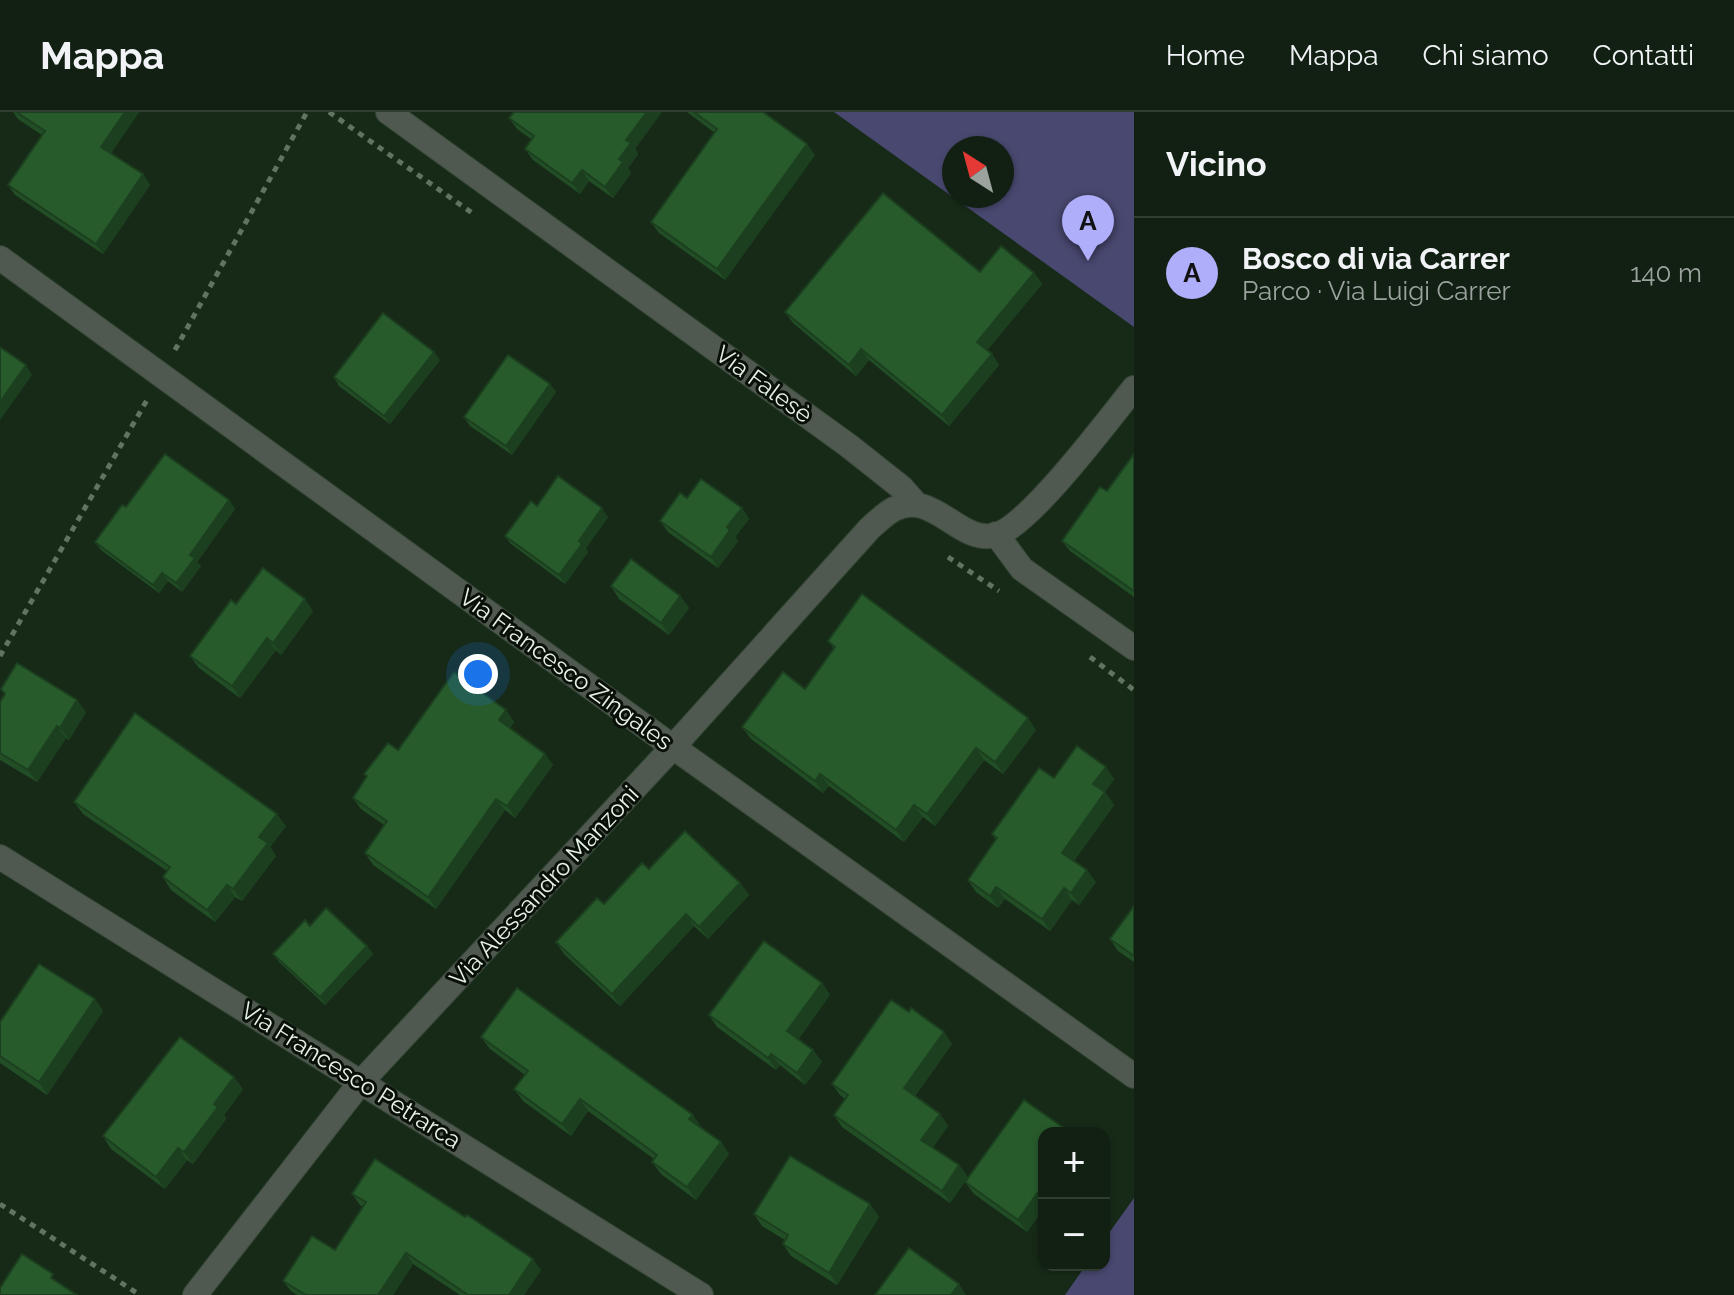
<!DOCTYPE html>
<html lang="it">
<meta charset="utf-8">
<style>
:root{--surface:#112012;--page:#1e2d20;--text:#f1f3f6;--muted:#9ca39f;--line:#303e32;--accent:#afaefa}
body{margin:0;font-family:Raleway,sans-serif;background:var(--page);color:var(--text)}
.controls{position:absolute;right:24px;bottom:24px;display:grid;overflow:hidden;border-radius:16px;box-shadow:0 2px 6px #0004}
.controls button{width:72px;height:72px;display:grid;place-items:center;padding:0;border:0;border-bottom:2px solid var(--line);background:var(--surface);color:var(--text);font:40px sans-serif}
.compass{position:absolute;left:942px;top:24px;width:72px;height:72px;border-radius:50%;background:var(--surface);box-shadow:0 2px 6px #0004;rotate:324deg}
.you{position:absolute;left:478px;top:562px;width:28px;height:28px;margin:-20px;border:6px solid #fff;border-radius:50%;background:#1a73e8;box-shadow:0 0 0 12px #1a73e833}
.badge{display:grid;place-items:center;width:52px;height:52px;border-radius:50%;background:var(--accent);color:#111;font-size:26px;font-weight:700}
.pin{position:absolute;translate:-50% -66px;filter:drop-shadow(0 2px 4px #0008)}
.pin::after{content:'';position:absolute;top:42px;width:28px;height:24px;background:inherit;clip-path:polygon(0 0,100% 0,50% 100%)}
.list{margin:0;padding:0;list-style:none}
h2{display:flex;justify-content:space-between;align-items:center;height:104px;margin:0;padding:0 32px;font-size:34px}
h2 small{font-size:26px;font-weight:400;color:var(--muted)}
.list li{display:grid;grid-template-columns:52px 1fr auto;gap:24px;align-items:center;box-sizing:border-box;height:112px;padding:0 32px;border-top:2px solid var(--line)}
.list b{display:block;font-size:30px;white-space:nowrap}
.list p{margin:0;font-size:26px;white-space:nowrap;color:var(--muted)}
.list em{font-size:26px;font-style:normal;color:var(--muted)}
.map{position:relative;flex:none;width:1134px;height:1183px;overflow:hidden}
header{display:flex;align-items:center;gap:48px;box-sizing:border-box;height:112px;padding:0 40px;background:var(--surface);border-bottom:2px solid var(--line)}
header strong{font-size:38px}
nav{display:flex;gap:44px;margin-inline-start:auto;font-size:28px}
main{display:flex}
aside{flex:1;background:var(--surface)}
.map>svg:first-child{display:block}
</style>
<header>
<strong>Mappa</strong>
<nav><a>Home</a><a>Mappa</a><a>Chi siamo</a><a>Contatti</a></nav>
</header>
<main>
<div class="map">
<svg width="1134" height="1183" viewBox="0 0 1134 1183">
<rect width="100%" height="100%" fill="#172a18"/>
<g fill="#494870" fill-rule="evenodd">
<path d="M834,0H1134V215ZM954,36H1002V84H954Z"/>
<polygon points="1134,1086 1134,1183 1065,1183 1086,1153 1104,1153 1104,1128"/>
</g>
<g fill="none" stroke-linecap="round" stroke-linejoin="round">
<g stroke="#344635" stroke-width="26">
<g id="minor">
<polyline points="388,0 849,334 902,376 916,392"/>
<polyline points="0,146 673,635"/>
<polyline points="996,422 1022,457 1134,536"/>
<polyline points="0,745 701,1183"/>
</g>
</g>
<g stroke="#344635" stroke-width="26">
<g id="tertiary">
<polyline points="673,635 1134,964"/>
<path d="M195,1183L361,970L673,635L870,416C877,410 886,401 894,397C934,377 959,433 996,423C1030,413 1108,308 1134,276"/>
</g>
</g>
<g stroke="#627363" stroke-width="5" stroke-dasharray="6 6" stroke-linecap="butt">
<polyline points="329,0 475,103"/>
<polyline points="175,238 307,0"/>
<polyline points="948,445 999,479"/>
<polyline points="0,544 147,288"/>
<polyline points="1090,545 1134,578"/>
<polyline points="0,1092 140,1183"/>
</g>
<use href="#minor" stroke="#505950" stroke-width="24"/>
<use href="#tertiary" stroke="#505950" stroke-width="24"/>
</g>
<g fill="#224e26">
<polygon points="13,0 139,0 111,41 143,62 150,73 103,142 15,83 8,73 42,23 18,7"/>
<polygon points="687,0 763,0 815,43 725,168 659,121 651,110 715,21"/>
<polygon points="509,6 635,37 638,42 628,56 631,61 613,86 589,69 580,82 533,48 525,37 531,27 517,17"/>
<polygon points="980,160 1034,161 1042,172 987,238 999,253 949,314 869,248 856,264 793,211 785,200"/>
<polygon points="440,248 390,312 339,274 334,265"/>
<polygon points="550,272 556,280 512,343 470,314 464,305"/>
<polygon points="1134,342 1134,485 1070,439 1062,429 1107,379"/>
<polygon points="687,386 742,396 749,407 735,425 738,429 718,456 668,420 660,409"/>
<polygon points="229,388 235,397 197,450 201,454 182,480 168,469 159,481 101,438 95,430 126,395"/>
<polygon points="537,394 608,405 586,436 588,440 565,472 511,432 505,424"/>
<polygon points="611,474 680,484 689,496 669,523 619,487"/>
<polygon points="236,492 313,499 281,543 276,538 240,586 199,556 190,544"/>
<polygon points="828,529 1036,618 1003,662 984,648 935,714 923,705 904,730 829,674 823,681 751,627 742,615 805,577 834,537"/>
<polygon points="0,590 86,600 69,628 66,626 37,670 0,648"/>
<polygon points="506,598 514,610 510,616 545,642 553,653 515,706 505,698 436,797 373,753 365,741 384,713 361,697 353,686 367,666 364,662 398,638"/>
<polygon points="1054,666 1114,667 1105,680 1114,693 1074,749 1096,770 1079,793 1072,788 1050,819 1005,787 998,796 976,780 968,768 996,729 992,722"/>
<polygon points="74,690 286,714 270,735 276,744 242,789 235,785 215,810 171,778 163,765 167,759 83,702"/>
<polygon points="649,757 740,771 749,783 708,827 694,814 620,894 564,842 556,830"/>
<polygon points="1134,794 1134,850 1118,839 1110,827"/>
<polygon points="310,814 367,834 373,842 325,893 279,850 273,842"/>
<polygon points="822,871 830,883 798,927 813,938 822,950 805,973 780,953 776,958 717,915 709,903"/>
<polygon points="95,887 103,899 47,983 0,951 0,910"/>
<polygon points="481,925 701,1016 721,1030 729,1042 696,1088 661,1062 652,1050 654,1047 588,999 571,1024 523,989 514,977 525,963 490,937"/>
<polygon points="952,932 915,984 940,1002 948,1014 933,1035 959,1053 968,1065 950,1091 842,1015 834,1003 845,987 840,983 832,972"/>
<polygon points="243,977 224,1003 226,1007 193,1052 187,1048 165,1077 111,1037 103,1024"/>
<polygon points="1044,1021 1044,1096 1027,1120 974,1082 965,1070"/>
<polygon points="352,1082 541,1158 524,1183 460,1183 413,1152 393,1183 297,1183 291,1179 283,1169 335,1138 363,1095 360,1093"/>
<polygon points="870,1092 879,1105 837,1173 791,1144 783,1132 785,1128 762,1114 754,1102"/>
</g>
<g fill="#1c401f">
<polygon points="125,0 139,0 108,45 101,35"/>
<polygon points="647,0 662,0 635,37 638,42 628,56 631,61 613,86 605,75 619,47 626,28"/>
<polygon points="807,32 815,43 725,168 717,157"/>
<polygon points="582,58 589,69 580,82 572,71"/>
<polygon points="143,62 150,73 103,142 96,132"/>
<polygon points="1034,161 1042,172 985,241 977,230"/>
<polygon points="861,237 869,248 856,264 849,253"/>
<polygon points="434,240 440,248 390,312 384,304"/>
<polygon points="992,242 999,253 949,314 942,303"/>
<polygon points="26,253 32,263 0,308 0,290"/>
<polygon points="550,272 556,280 512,343 506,334"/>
<polygon points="229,388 235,397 197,450 201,454 182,480 176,471 190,443"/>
<polygon points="602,396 608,405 586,436 588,440 565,472 559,463 579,429"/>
<polygon points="742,396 749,407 735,425 738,429 718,456 711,445 727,415"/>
<polygon points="162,461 168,469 159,481 153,473"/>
<polygon points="680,484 689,496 669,523 661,511"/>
<polygon points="305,487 313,499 281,543 273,531"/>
<polygon points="267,526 276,538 240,586 232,574"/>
<polygon points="77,588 86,600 69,628 60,616"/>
<polygon points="506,598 514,610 507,620 499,608"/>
<polygon points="1028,606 1036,618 1003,662 995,650"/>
<polygon points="57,614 66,626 37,670 28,658"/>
<polygon points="976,636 984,648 935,714 927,702"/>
<polygon points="545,642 553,653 515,706 507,694"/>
<polygon points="1106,655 1114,667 1102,684 1093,672"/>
<polygon points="820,662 829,674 823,681 815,669"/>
<polygon points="1105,680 1114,693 1071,753 1062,741"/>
<polygon points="496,687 505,698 436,797 428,785"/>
<polygon points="914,693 923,705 904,730 896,718"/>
<polygon points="277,702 286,714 270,735 276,744 242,789 233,777 259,725"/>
<polygon points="1087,758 1096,770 1079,793 1071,781"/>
<polygon points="740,771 749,783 708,827 699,815"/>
<polygon points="227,773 235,785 215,810 207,798"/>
<polygon points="996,775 1005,787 998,796 990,784"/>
<polygon points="1064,776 1072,788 1050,819 1042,807"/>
<polygon points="686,802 694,814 620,894 612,882"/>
<polygon points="367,834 373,842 325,893 320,885"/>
<polygon points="822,871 830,883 796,931 787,919"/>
<polygon points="95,887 103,899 47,983 39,970"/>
<polygon points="944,920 952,932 912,988 904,976"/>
<polygon points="813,938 822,950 805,973 797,961"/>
<polygon points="771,942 780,953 776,958 768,946"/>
<polygon points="234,965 243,977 224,1003 226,1007 193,1052 184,1040 214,992"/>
<polygon points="580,987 588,999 571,1024 562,1012"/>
<polygon points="940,1002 948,1014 929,1040 921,1028"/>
<polygon points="693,1003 701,1015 689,1007"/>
<polygon points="721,1030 729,1042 696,1088 687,1075"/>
<polygon points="178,1036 187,1048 165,1077 156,1065"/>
<polygon points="959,1053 968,1065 950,1091 942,1079"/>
<polygon points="1044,1072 1044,1096 1027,1120 1018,1108"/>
<polygon points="870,1092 879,1105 837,1173 829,1161"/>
<polygon points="406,1141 413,1152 393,1183 378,1183"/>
<polygon points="533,1147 541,1158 524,1183 509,1183"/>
<polygon points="959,1172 966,1183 951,1183"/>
</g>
<g fill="#285b2c" stroke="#1c401f" stroke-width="2">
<polygon points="16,0 125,0 101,35 143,62 96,132 8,73 45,19"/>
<polygon points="514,0 647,0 626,28 631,31 619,47 623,50 605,75 582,58 572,71 525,37 534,24 509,6"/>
<polygon points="694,0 763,0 807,32 717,157 651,110 717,17"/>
<polygon points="883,81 980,160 1001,134 1034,161 977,230 992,242 942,303 861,237 849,253 785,200"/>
<polygon points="383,201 434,240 384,304 334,265"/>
<polygon points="0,235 26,253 0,290"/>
<polygon points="508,243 550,272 506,334 464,305"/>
<polygon points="165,342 229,388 190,443 195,446 176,471 162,461 153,473 95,430 122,393 126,395"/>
<polygon points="1134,342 1134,479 1062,429 1100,375 1107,379"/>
<polygon points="558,364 602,396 579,429 582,432 559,463 505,424 531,389 537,394"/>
<polygon points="701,367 742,396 727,415 730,418 711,445 660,409 680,381 687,386"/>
<polygon points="631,447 680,484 661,511 611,474"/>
<polygon points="263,456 305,487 273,531 267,526 232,574 190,544 231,488 236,492"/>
<polygon points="862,482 1028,606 995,650 976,636 927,702 914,693 896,718 820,662 815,669 742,615 783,560 805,577 835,535 828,529"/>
<polygon points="17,551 77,588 60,616 57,614 28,658 0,641 0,590 5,582 1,577"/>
<polygon points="454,560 506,598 499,608 545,642 507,694 496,687 428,785 365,741 387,709 353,686 367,664 364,662 388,631 398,638"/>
<polygon points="135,601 277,702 259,725 268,731 233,777 227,773 207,798 163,765 170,755 74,690"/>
<polygon points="1077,634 1106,655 1093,672 1105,680 1062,741 1087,758 1071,781 1064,776 1042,807 996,775 990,784 968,768 997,726 992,722 1039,656 1054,666"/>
<polygon points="685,719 740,771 699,815 686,802 612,882 556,830 597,786 604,792 642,751 649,757"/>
<polygon points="1134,794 1134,844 1110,827"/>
<polygon points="326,796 367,834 320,885 273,842 305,808 310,814"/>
<polygon points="764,829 822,871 787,919 813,938 797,961 771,942 768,946 709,903"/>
<polygon points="39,852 95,887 39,970 0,944 0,910"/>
<polygon points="517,876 693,1003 689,1007 721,1030 687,1075 652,1050 657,1043 580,987 562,1012 514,977 528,959 481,925"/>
<polygon points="891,888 909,900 911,896 944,920 904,976 940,1002 921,1028 959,1053 942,1079 834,1003 848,983 832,972"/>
<polygon points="180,925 234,965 214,992 218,995 184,1040 178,1036 156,1065 103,1024"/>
<polygon points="1024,988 1071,1021 1044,1021 1044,1072 1018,1108 965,1070"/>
<polygon points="790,1044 870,1092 829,1161 783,1132 788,1123 754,1102"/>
<polygon points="375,1047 465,1105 467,1103 533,1147 509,1183 468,1183 406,1141 378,1183 306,1183 283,1169 312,1124 335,1138 366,1090 352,1082"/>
<polygon points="909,1136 959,1172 951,1183 875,1183"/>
<polygon points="22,1142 53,1162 51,1166 77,1183 0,1183 0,1176"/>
</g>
<g text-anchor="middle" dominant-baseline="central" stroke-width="6" stroke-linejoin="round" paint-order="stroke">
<g font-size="24" fill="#e6f2e6" stroke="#081008">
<text transform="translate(764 272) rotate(36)">Via Falesè</text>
<text transform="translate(566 557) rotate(36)">Via Francesco Zingales</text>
<text transform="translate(544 774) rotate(-47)">Via Alessandro Manzoni</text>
<text transform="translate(351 963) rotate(32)">Via Francesco Petrarca</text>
</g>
</g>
</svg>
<div class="controls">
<button>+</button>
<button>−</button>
</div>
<svg class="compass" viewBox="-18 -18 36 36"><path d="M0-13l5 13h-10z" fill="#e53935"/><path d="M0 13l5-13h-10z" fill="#9ca39f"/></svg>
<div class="you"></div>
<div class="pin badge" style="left:1088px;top:149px">A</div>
</div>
<aside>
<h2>Vicino<small></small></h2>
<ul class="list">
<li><span class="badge">A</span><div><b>Bosco di via Carrer</b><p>Parco · Via Luigi Carrer</p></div><em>140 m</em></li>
</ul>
</aside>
</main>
